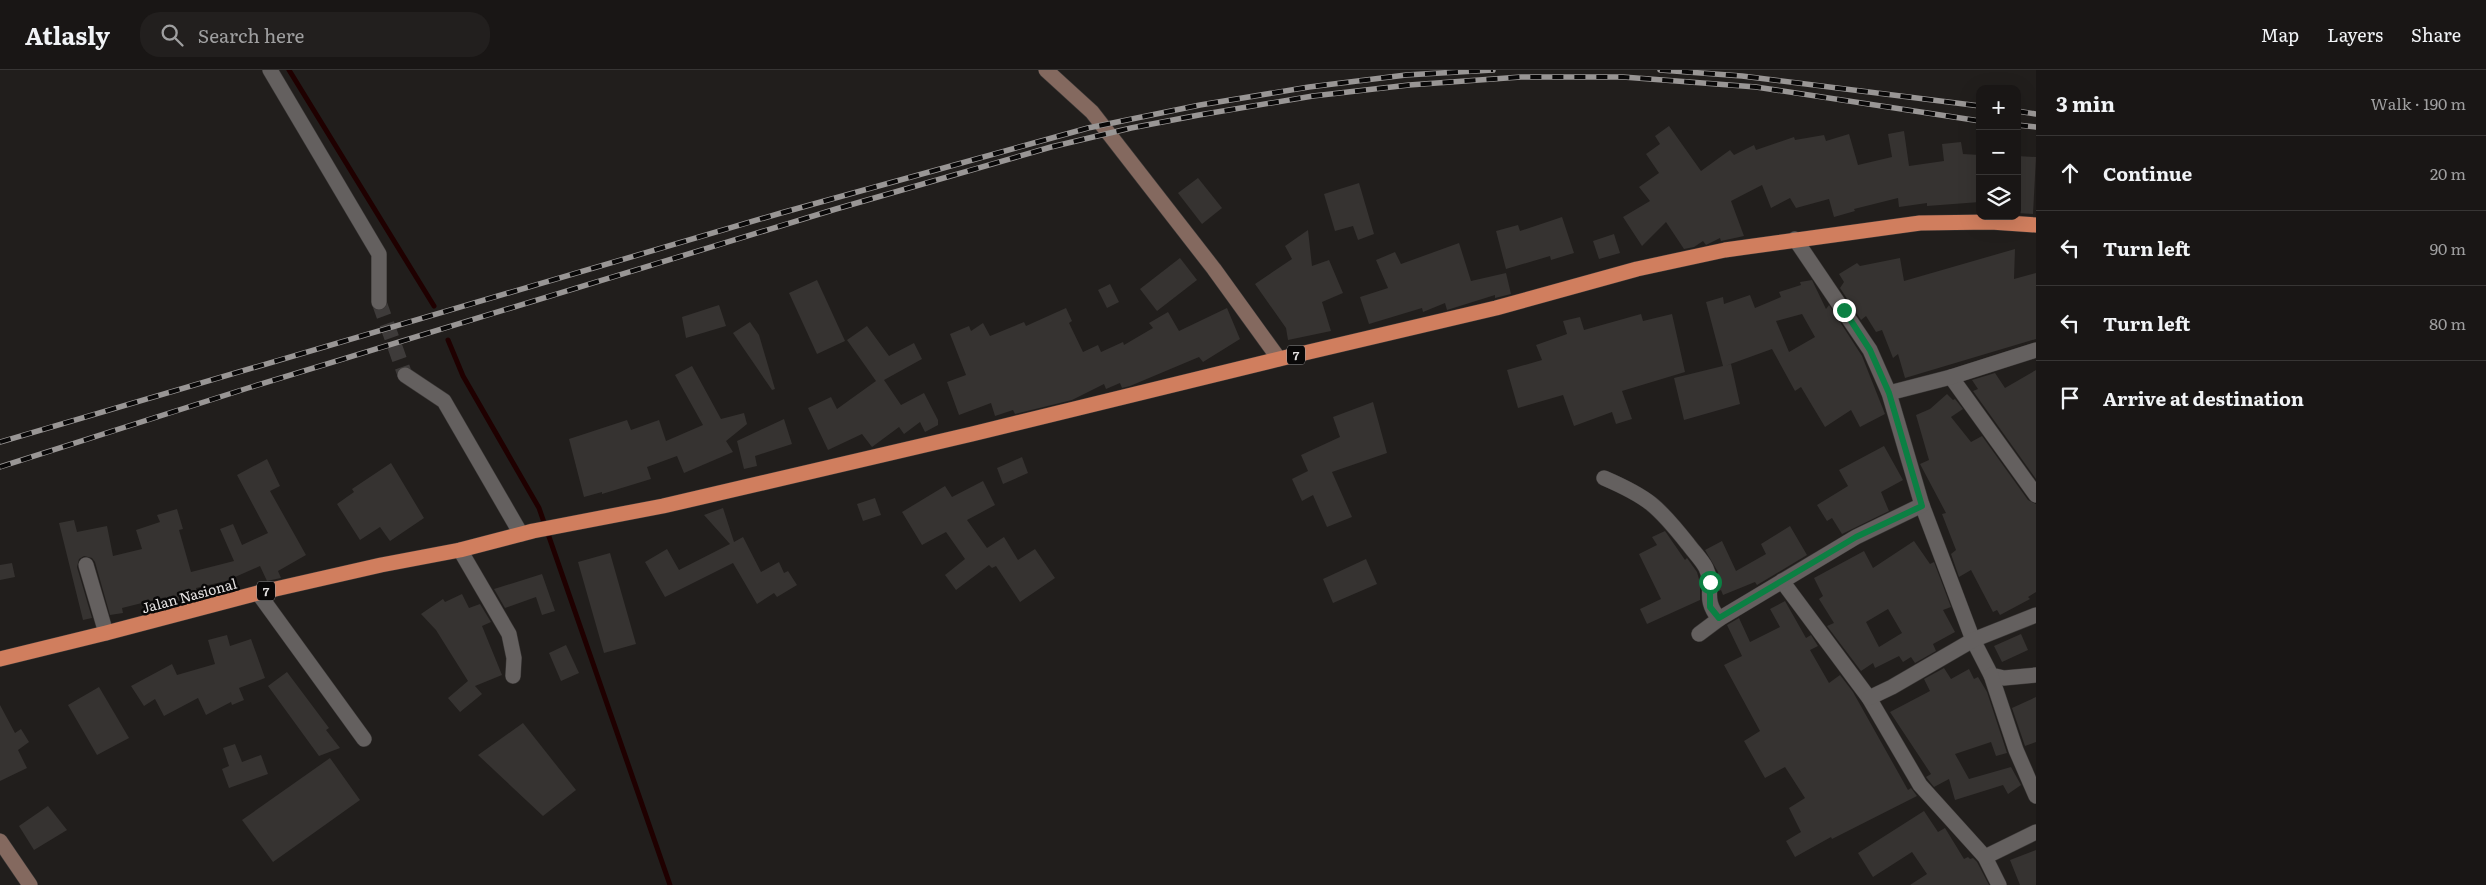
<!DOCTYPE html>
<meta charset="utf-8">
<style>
:root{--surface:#191615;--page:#221f1e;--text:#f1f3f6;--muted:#9f9fa0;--line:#373534}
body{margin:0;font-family:Literata,serif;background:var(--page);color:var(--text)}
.controls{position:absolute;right:15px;top:15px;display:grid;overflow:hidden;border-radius:10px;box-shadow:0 5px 20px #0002}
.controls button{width:45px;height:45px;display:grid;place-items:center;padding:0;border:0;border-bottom:1px solid var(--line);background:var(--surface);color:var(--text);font:25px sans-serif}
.stop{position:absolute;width:15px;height:15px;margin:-11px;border:4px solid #0b8043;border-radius:50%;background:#fff}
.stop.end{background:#0b8043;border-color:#fff;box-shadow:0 1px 5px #0008}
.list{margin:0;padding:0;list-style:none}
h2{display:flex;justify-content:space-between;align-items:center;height:65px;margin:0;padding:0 20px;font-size:21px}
h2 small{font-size:16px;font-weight:400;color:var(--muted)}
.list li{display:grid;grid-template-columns:32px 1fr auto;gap:15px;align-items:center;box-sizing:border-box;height:75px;padding:0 20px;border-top:1px solid var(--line)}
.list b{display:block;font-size:19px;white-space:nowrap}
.list em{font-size:16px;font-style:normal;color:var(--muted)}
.icon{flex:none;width:28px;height:28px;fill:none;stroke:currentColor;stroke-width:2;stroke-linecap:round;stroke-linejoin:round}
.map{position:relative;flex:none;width:2036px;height:815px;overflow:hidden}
header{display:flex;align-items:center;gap:30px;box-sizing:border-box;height:70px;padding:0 25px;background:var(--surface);border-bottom:1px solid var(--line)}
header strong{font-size:24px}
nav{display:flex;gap:28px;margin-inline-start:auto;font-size:18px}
.search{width:350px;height:45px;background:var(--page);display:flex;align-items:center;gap:12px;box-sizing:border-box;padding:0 18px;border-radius:20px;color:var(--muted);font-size:19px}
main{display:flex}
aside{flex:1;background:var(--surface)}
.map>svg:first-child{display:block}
</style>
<header>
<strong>Atlasly</strong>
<div class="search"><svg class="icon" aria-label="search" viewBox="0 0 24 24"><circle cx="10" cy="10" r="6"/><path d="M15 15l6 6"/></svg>Search here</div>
<nav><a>Map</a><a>Layers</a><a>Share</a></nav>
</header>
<main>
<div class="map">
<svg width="2036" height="815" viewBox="0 0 2036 815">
<rect width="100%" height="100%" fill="#211e1c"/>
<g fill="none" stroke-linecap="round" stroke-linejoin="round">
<g stroke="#1f0000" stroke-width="5">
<polyline points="289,0 434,236"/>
<polyline points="448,270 463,306 539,438 670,815"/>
</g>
</g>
<g fill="#363331" fill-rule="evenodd">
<polygon points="1669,56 1701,101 1730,80 1734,85 1754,75 1756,80 1794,67 1795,70 1824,65 1826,71 1849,64 1858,95 1892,87 1888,64 1904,61 1909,96 1944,91 1942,74 1961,72 1963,84 1980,85 1980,132 1927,136 1927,133 1899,137 1898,128 1854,139 1855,141 1834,147 1829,129 1796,138 1790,128 1771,138 1762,115 1731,131 1744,166 1721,171 1720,168 1706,175 1703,171 1694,177 1684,179 1666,152 1642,176 1623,147 1650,131 1639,117 1659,103 1646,84 1660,74 1655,66"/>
<polygon points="2017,86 2036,87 2033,144 2017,143"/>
<polygon points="1198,108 1222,138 1202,154 1178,123"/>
<polygon points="1359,113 1374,164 1358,170 1353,156 1335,161 1324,124"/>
<polygon points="1562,147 1574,183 1551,190 1550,186 1506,199 1496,161 1518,155 1520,161"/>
<polygon points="1308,160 1312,196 1329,190 1343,223 1322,232 1331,261 1288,270 1286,258 1255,214 1292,189 1285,176"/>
<polygon points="1614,164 1620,183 1599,189 1593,171"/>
<polygon points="1459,173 1471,211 1506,203 1511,224 1495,228 1495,225 1447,240 1445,233 1423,242 1422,238 1369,254 1360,227 1388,218 1376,190 1395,182 1401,194"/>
<polygon points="2015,179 2014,209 2036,203 2036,269 1905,308 1898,284 1893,288 1882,260 1876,262 1866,246 1861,250 1840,218 1844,212 1839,204 1857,193 1860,196 1900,188 1904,211"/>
<polygon points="1180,188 1197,210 1157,241 1140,219"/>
<polygon points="817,210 845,271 817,284 789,223"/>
<path d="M1812,210L1826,239L1829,235L1862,286L1885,344L1860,357L1851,340L1825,357L1801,317L1795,321L1772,279L1725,296L1731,294L1740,334L1684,350L1674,308L1723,296L1706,232L1723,227L1724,234L1750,225L1755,238L1781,227L1779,222L1801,215L1800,212ZM1802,244L1815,267L1789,282L1776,251Z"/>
<polygon points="1110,214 1119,232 1107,238 1098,220"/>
<polygon points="719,235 726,256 686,268 682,247"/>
<polygon points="1066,238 1072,251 1069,253 1083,282 1098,275 1101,282 1123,272 1124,275 1153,258 1149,253 1168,242 1179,261 1227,238 1240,269 1203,292 1199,287 1130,316 1122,318 1120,313 1106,319 1104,314 1072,330 1015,344 1013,340 995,346 991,333 959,345 947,312 966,305 950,264 969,256 971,261 983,253 990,266 1024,252 1026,256"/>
<polygon points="1641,244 1643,251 1672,244 1685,302 1622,321 1632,349 1616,354 1612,342 1574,356 1563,325 1518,338 1507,300 1542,290 1536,275 1567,264 1563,251 1580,247 1584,260"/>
<polygon points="750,252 759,265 775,319 772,320 733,263"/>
<polygon points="867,256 889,286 914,273 922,289 884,310 901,335 924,323 938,350 938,355 925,362 920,352 904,364 899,357 872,377 862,364 828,380 808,338 831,327 837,339 876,311 847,270"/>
<polygon points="692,296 721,349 744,343 747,354 726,371 733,382 684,403 677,386 647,397 651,409 602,424 602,422 584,427 569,369 627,350 631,360 659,350 666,371 703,355 675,305"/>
<polygon points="2036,300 2036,409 1973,321 1978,319 1972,310 1995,303 2005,318"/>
<polygon points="1947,324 1953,330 1955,329 1963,339 1951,347 1971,372 1982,366 2028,430 2036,434 2036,522 2028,527 2030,529 2000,545 1997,540 1993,542 1971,500 1959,507 1951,484 1956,480 1942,444 1946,443 1920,394 1929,390 1916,345 1930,339"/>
<polygon points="1373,332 1387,383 1332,402 1352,447 1327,457 1313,425 1302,431 1292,409 1308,401 1301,385 1340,367 1333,347"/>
<polygon points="784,349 792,374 755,386 757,396 744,399 737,371"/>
<polygon points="1884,376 1903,410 1881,422 1889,441 1842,464 1832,448 1827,451 1817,435 1848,416 1839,400"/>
<polygon points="1022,387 1028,403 1003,414 997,398"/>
<polygon points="267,389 280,416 270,421 306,485 278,501 281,508 267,511 260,496 226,511 196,518 198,526 168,533 166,527 122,538 123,543 110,545 95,492 92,488 84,486 79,489 77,497 92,548 83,550 59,453 74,450 77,462 107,456 113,486 142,479 136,460 160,452 157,445 177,439 183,459 179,460 191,502 234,491 220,459 233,454 242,475 268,463 237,405"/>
<polygon points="391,393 424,448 390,471 380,457 360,470 337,434 354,422 352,419"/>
<polygon points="983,411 995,435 967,450 987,478 1004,467 1018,490 1035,479 1055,508 1020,532 996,496 992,498 989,495 956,520 945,505 965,489 946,462 922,475 902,442 945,416 952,427"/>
<polygon points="875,428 881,445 863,451 857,434"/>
<polygon points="723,438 734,472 743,467 761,502 779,492 784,503 788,501 797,515 777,527 774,523 757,534 733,493 665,527 645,492 667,479 679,500 730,474 704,445"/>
<polygon points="1790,456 1807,485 1757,515 1755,512 1723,525 1721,520 1719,521 1718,502 1705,480 1722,471 1736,501 1766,484 1761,474"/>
<polygon points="1665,461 1685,490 1687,488 1697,502 1700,513 1700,530 1647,554 1640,539 1661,529 1639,484 1657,475 1652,467"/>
<path d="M1914,471L1930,494L1934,492L1951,537L1943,540L1955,562L1933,574L1936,581L1915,593L1911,587L1903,592L1899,586L1875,598L1873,593L1861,601L1827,556L1834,553L1819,529L1823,526L1814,508L1864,481L1873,498ZM1888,539L1902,563L1879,577L1866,552Z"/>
<polygon points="610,483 636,574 604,583 578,492"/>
<polygon points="1366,489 1377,514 1333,533 1323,509"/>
<polygon points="12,493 15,507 0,510 0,495"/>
<polygon points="542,504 555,541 542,545 536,527 505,538 494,519"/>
<polygon points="462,524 469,538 480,534 491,552 482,556 502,605 475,616 482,624 460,642 448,628 468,611 436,560 421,544 443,529 445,532"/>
<polygon points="1785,531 1806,568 1811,565 1818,576 1810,580 1829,613 1840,605 1853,622 1908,720 1911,718 1917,726 1832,769 1831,767 1795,787 1786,771 1801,762 1789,738 1805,728 1785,697 1765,708 1744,671 1760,661 1724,595 1742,586 1727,555 1739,548 1750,572 1780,557 1770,539"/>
<polygon points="2021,564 2028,580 2002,592 1994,576"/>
<polygon points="227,565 230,576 251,569 265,608 239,618 244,630 232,635 231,632 206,645 198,628 164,646 155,629 144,636 131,616 172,594 177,605 215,594 208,570"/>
<polygon points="566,575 579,603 561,611 549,583"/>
<polygon points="1944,598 1951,609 1969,599 1974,609 1978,607 1987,622 2007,683 1996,686 1991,672 1955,684 1969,709 2011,697 2021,715 2008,724 2003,715 1955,730 1949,709 1934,717 1926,707 1931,704 1890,642 1930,621 1924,609"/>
<polygon points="287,602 329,658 326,660 340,678 319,686 268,616"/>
<polygon points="99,617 129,668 97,685 68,635"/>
<polygon points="2036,627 2036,672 2025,676 2012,638"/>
<polygon points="0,635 15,663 21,659 29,672 18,680 27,698 0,711"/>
<polygon points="523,653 576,720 543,746 478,685"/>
<polygon points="235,674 242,692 261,685 268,704 229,718 222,699 229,696 223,678"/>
<polygon points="330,688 360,730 273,792 242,750"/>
<polygon points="48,736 67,760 34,780 19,756"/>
<polygon points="1924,741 1938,762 1945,758 1964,789 1968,787 1970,789 1973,788 1977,792 1989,815 1910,815 1927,804 1912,782 1873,807 1858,783"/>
<polygon points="2036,780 2036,815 2020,815 2010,790"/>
</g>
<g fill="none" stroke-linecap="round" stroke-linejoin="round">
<polyline stroke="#3e3b3a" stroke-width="15" stroke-dasharray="15 8" stroke-linecap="butt" points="379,232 405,305"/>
<g stroke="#3b3837" stroke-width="16">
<g id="street">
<polyline points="270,0 379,184 379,232"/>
<polyline points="1795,169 1870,280 1889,323 1922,435 1973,570 1991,605 2004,608 2036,605"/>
<polyline points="405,305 444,331 521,464"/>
<polyline points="1951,307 2036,425"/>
<polyline points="1889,323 1951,307 2036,280"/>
<path d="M1604,408C1648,427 1658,436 1688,474C1693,481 1702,490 1706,498C1716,520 1701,526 1719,549"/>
<polyline points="460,480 509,564 514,588 513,606"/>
<polyline points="86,495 106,563"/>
<polyline points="1782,511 1869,628 1920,715 1985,787 1999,815"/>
<polyline points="258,523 364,669"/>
<polyline points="1699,564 1719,549 1856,467 1922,435"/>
<polyline points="1991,605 2016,680 2036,726"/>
<polyline points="1869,628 1892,617 1973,570 2036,545"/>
<polyline points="1985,787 2036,762"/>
</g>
</g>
<g stroke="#3b3837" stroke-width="16">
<g id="secondary">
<polyline points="1046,0 1092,42 1214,199 1279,289"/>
<polyline points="0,771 30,815"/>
</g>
</g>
<g stroke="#3b3837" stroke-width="16">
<polyline id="highway" points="0,589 106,563 258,523 381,495 460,480 533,461 663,436 972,364 1279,289 1496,238 1637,199 1725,180 1920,153 1991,152 2036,155"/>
</g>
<use href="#street" stroke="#64605f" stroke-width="15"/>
<use href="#secondary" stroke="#84695f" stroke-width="15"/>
<use href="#highway" stroke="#d07e5e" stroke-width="15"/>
<g stroke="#999695" stroke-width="5.5">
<g id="rail">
<polyline points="1660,0 1742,6 1980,36"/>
<polyline points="2017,41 2036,44"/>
<polyline points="2017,55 2036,57"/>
<polyline points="0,372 781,143 1088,58 1200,35 1309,17 1406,5 1493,0"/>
<polyline points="0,397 248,318 836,139 1051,77 1131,58 1199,45 1313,26 1409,15 1521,7 1623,7 1756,17 1980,51"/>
</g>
</g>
<use href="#rail" stroke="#090808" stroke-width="4" stroke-dasharray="11" stroke-linecap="butt"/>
</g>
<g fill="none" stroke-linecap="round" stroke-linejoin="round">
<polyline stroke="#0b8043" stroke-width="6" points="1710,512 1710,537 1719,548 1856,467 1922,436 1889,323 1870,280 1844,240"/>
</g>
<g text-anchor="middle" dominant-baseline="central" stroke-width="5" stroke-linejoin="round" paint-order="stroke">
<g fill="#090808" stroke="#a3a1a1" stroke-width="1">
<rect x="1287" y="275.5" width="18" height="19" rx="4"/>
<rect x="257" y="511.5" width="18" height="19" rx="4"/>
</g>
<g font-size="12" font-weight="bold" fill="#e5e2e2">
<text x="1296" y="285">7</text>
<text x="266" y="521">7</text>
</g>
<g font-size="14" fill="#e5e2e2" stroke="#090808">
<text transform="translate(189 525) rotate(-15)">Jalan Nasional</text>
</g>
</g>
</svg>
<div class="controls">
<button>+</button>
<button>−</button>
<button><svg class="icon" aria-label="layers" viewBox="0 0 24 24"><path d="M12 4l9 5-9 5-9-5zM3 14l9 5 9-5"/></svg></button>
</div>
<div class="stop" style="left:1710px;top:512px"></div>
<div class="stop end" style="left:1844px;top:240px"></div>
</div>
<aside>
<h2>3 min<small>Walk · 190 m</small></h2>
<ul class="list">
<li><svg class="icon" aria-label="ahead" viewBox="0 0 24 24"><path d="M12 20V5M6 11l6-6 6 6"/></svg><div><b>Continue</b></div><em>20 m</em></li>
<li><svg class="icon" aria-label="left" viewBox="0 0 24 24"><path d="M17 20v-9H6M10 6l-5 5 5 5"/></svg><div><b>Turn left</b></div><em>90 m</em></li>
<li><svg class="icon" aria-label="left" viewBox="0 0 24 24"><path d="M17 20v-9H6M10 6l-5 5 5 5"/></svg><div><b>Turn left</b></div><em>80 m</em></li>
<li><svg class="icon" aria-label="arrive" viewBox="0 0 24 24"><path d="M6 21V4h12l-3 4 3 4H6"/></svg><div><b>Arrive at destination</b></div></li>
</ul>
</aside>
</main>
